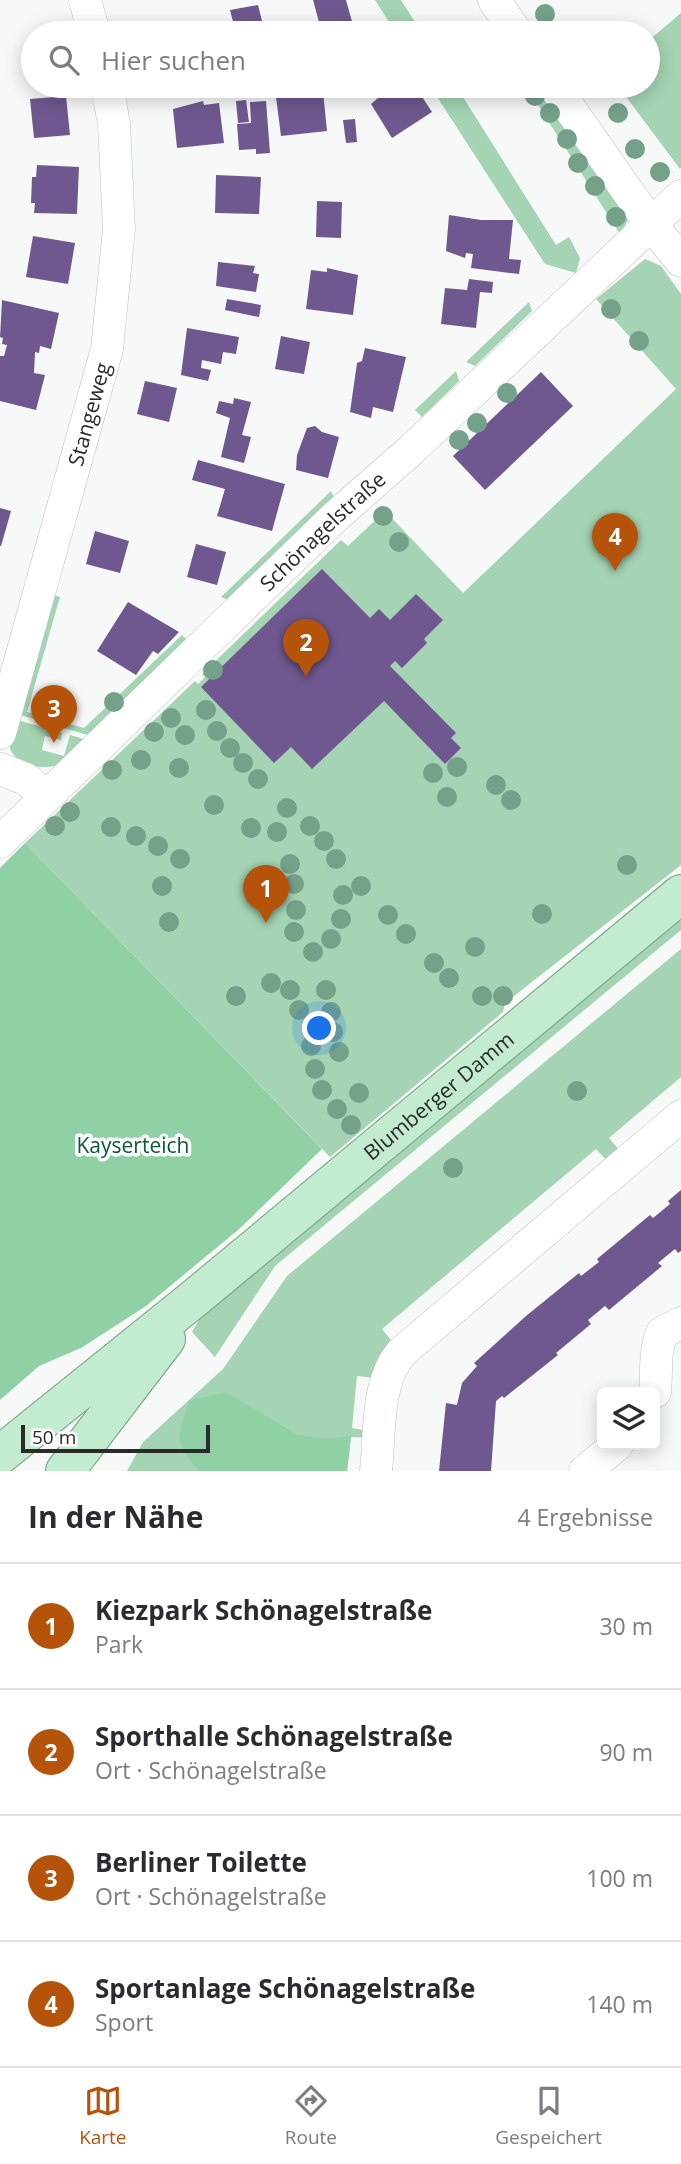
<!DOCTYPE html>
<html lang="de">
<meta charset="utf-8">
<style>
:root{--surface:#fff;--page:#f2f2f3;--text:#2b2b33;--muted:#7c7c81;--line:#e1e1e2;--accent:#b45309}
body{margin:0;font-family:"Open Sans",sans-serif;background:var(--page);color:var(--text)}
.controls{position:absolute;right:21px;bottom:21px;display:grid;overflow:hidden;border-radius:10px;box-shadow:0 4px 18px #0003}
.controls button{width:63px;height:63px;display:grid;place-items:center;padding:0;border:0;border-bottom:2px solid var(--line);background:var(--surface);color:var(--text);font:35px sans-serif}
.scale{position:absolute;left:21px;bottom:18px;width:189px;box-sizing:border-box;padding-left:7px;border:4px solid #292a29;border-top:0;font-size:19px;line-height:24px;white-space:nowrap;color:#292a29;-webkit-text-stroke:5px #fff;paint-order:stroke}
.you{position:absolute;left:320px;top:1029px;width:24px;height:24px;margin:-18px;border:5px solid #fff;border-radius:50%;background:#1a73e8;box-shadow:0 0 0 10px #1a73e833}
.badge{display:grid;place-items:center;width:46px;height:46px;border-radius:50%;background:var(--accent);color:#fff;font-size:23px;font-weight:700}
.pin{position:absolute;translate:-50% -58px;filter:drop-shadow(0 2px 4px #0008)}
.pin::after{content:'';position:absolute;top:37px;width:24px;height:21px;background:inherit;clip-path:polygon(0 0,100% 0,50% 100%)}
.list{margin:0;padding:0;list-style:none}
h2{display:flex;justify-content:space-between;align-items:center;height:91px;margin:0;padding:0 28px;font-size:30px}
h2 small{font-size:23px;font-weight:400;color:var(--muted)}
.list li{display:grid;grid-template-columns:46px 1fr auto;gap:21px;align-items:center;box-sizing:border-box;height:126px;padding:0 28px;border-top:2px solid var(--line)}
.list b{display:block;font-size:26px;white-space:nowrap}
.list p{margin:0;font-size:23px;white-space:nowrap;color:var(--muted)}
.list em{font-size:23px;font-style:normal;color:var(--muted)}
.icon{flex:none;width:38px;height:38px;fill:none;stroke:currentColor;stroke-width:2;stroke-linecap:round;stroke-linejoin:round}
.map{position:relative;flex:none;width:681px;height:1471px;overflow:hidden}
.search{position:absolute;background:var(--surface);box-shadow:0 4px 18px #0003;left:21px;right:21px;top:21px;height:77px;display:flex;align-items:center;gap:18px;box-sizing:border-box;padding:0 24px;border-radius:38px;color:var(--muted);font-size:26px}
.sheet{height:595px;background:var(--surface)}
nav{display:flex;justify-content:space-around;align-items:center;box-sizing:border-box;height:98px;border-top:2px solid var(--line);background:var(--surface);font-size:19px;color:var(--muted)}
nav a{display:grid;justify-items:center;gap:4px}
nav .on{color:var(--accent)}
.map>svg:first-child{display:block}
</style>
<div class="map">
<svg width="681" height="1471" viewBox="0 0 681 1471">
<rect width="100%" height="100%" fill="#f6f9f7"/>
<g fill="#a4d4b3">
<polygon points="375,0 401,0 422,33 396,33"/>
<polygon points="681,13 681,168 680,169 618,86 648,86 648,41"/>
<polygon points="430,86 456,86 556,245 569,237 580,258 576,273 545,264"/>
<polygon points="526,86 542,86 627,211 628,220 620,234"/>
<polygon points="645,259 661,266 681,294 681,865 505,1003 503,1012 330,1157 25,843 195,681 198,684 205,677 202,674 341,540 348,546 385,511 463,593 676,389 596,299"/>
<polygon points="529,302 532,311 475,366 466,362"/>
<polygon points="456,371 459,381 422,417 415,410"/>
<polygon points="331,491 335,500 230,601 221,597"/>
<polygon points="54,595 60,597 27,712 84,728 182,635 188,641 91,736 20,715"/>
<path d="M14,719L62,733L61,740L45,736L42,750L64,756L70,735L87,740C80,747 71,758 63,763C47,772 13,766 10,747C9,738 13,728 14,719Z"/>
<polygon points="681,917 681,930 275,1266 215,1357 192,1332 205,1309"/>
<polygon points="681,949 681,1077 609,1138 621,1152 609,1163 596,1149 382,1329 394,1344 375,1378 357,1376 352,1428 369,1431 368,1438 351,1437 347,1471 127,1471 143,1442 223,1369 287,1276"/>
</g>
<g fill="#8fd0a5">
<polygon points="25,843 322,1149 238,1230 146,1306 81,1348 39,1366 0,1400 0,868"/>
<path d="M225,1392L298,1435L329,1439L351,1436L347,1471H200C172,1443 178,1436 189,1401Z"/>
</g>
<g fill="#6f588f">
<polygon points="313,0 346,0 353,25 322,33"/>
<polygon points="258,5 265,33 236,33 230,10"/>
<polygon points="180,25 183,33 146,33 146,32"/>
<polygon points="392,86 415,86 432,112 392,138 371,104"/>
<polygon points="306,89 306,93 323,91 327,131 281,136 276,97"/>
<polygon points="66,96 70,135 34,138 30,99"/>
<polygon points="246,100 249,122 238,123 236,101"/>
<polygon points="203,101 204,105 219,103 224,143 177,148 173,109"/>
<polygon points="266,101 270,153 256,154 256,149 239,150 237,124 251,123 250,102"/>
<polygon points="355,119 357,142 346,143 343,120"/>
<polygon points="37,165 79,167 77,214 34,213 35,203 31,203 32,177 36,177"/>
<polygon points="216,175 261,177 259,214 215,213"/>
<polygon points="317,201 342,202 341,238 316,237"/>
<polygon points="449,215 481,220 513,220 509,259 521,260 519,274 471,268 473,254 466,253 465,258 446,251"/>
<polygon points="33,236 75,243 68,284 26,277"/>
<polygon points="218,262 255,266 253,273 259,274 256,292 216,286"/>
<polygon points="327,268 358,275 353,315 306,309 311,270 327,272"/>
<polygon points="469,279 493,282 492,293 480,292 476,328 441,324 445,288 467,290"/>
<polygon points="227,299 261,305 259,317 225,310"/>
<polygon points="2,300 59,313 51,349 40,346 39,353 35,352 34,373 45,375 36,410 0,401 0,356 4,356 7,345 2,344 3,338 0,337"/>
<polygon points="187,328 239,337 236,354 223,352 221,364 202,360 201,368 211,370 208,381 181,375"/>
<polygon points="281,336 310,342 304,374 275,369"/>
<polygon points="365,348 406,357 393,412 373,407 371,418 350,412 357,363 362,361"/>
<polygon points="541,372 573,406 485,490 453,456"/>
<polygon points="145,381 177,388 169,422 137,414"/>
<polygon points="234,398 251,402 242,435 251,437 244,463 221,457 230,418 216,413 219,401 233,404"/>
<polygon points="315,426 322,432 339,437 328,478 296,470 297,455 307,428"/>
<polygon points="198,460 285,484 272,531 217,516 225,489 192,480"/>
<polygon points="0,508 11,511 1,546 0,546"/>
<polygon points="95,531 129,541 120,573 86,564"/>
<polygon points="196,544 226,552 217,585 187,577"/>
<polygon points="322,569 370,618 379,609 390,620 416,594 443,620 424,639 427,643 402,668 395,661 390,666 456,733 451,738 461,748 445,764 384,701 312,769 291,747 274,763 201,687"/>
<polygon points="128,602 179,632 158,654 153,651 136,675 97,651"/>
<polygon points="681,1190 681,1251 678,1253 675,1249 658,1263 662,1266 609,1310 605,1306 588,1320 591,1324 556,1353 558,1355 504,1398 502,1396 496,1401 491,1471 439,1471 446,1403 457,1405 462,1383 477,1366 474,1363 526,1316 579,1273 581,1276 599,1262 597,1259 650,1215 653,1218 670,1204 668,1201"/>
</g>
<g fill="none" stroke-linecap="round" stroke-linejoin="round">
<g stroke="#bdc0be" stroke-width="33">
<g id="minor">
<polyline points="85,0 94,33"/>
<polyline points="494,0 517,33"/>
<polyline points="554,86 650,223 681,261"/>
<path id="s1" d="M0,733L107,349L119,229L114,124L107,86"/>
<polyline points="0,769 26,779 45,795"/>
<path id="s2" d="M0,842L336,516L410,451L681,196"/>
<path d="M655,1392C657,1371 654,1352 662,1333L681,1323"/>
<path d="M376,1471C380,1433 376,1381 402,1352L681,1116"/>
<polyline points="585,1471 617,1445"/>
</g>
</g>
<g stroke="#729f81" stroke-width="40">
<g id="major">
<path id="s3" d="M0,1455L196,1297L681,894"/>
<polyline points="65,1471 166,1339"/>
</g>
</g>
<use href="#minor" stroke="#fff" stroke-width="32"/>
<use href="#major" stroke="#c2ebd0" stroke-width="38"/>
</g>
<g fill="#75a18b">
<circle cx="545" cy="14" r="10"/>
<circle cx="535" cy="96" r="10"/>
<circle cx="550" cy="113" r="10"/>
<circle cx="618" cy="113" r="10"/>
<circle cx="567" cy="139" r="10"/>
<circle cx="635" cy="149" r="10"/>
<circle cx="578" cy="163" r="10"/>
<circle cx="660" cy="172" r="10"/>
<circle cx="595" cy="186" r="10"/>
<circle cx="616" cy="217" r="10"/>
<circle cx="611" cy="309" r="10"/>
<circle cx="639" cy="341" r="10"/>
<circle cx="507" cy="393" r="10"/>
<circle cx="477" cy="423" r="10"/>
<circle cx="459" cy="440" r="10"/>
<circle cx="383" cy="516" r="10"/>
<circle cx="399" cy="542" r="10"/>
<circle cx="213" cy="670" r="10"/>
<circle cx="114" cy="702" r="10"/>
<circle cx="206" cy="710" r="10"/>
<circle cx="171" cy="718" r="10"/>
<circle cx="217" cy="731" r="10"/>
<circle cx="154" cy="732" r="10"/>
<circle cx="185" cy="735" r="10"/>
<circle cx="230" cy="748" r="10"/>
<circle cx="141" cy="760" r="10"/>
<circle cx="243" cy="763" r="10"/>
<circle cx="457" cy="767" r="10"/>
<circle cx="179" cy="768" r="10"/>
<circle cx="112" cy="770" r="10"/>
<circle cx="433" cy="773" r="10"/>
<circle cx="258" cy="779" r="10"/>
<circle cx="496" cy="785" r="10"/>
<circle cx="447" cy="797" r="10"/>
<circle cx="511" cy="800" r="10"/>
<circle cx="214" cy="805" r="10"/>
<circle cx="287" cy="808" r="10"/>
<circle cx="70" cy="812" r="10"/>
<circle cx="55" cy="826" r="10"/>
<circle cx="310" cy="826" r="10"/>
<circle cx="111" cy="827" r="10"/>
<circle cx="251" cy="828" r="10"/>
<circle cx="277" cy="832" r="10"/>
<circle cx="136" cy="836" r="10"/>
<circle cx="324" cy="841" r="10"/>
<circle cx="158" cy="846" r="10"/>
<circle cx="180" cy="859" r="10"/>
<circle cx="336" cy="859" r="10"/>
<circle cx="290" cy="864" r="10"/>
<circle cx="627" cy="865" r="10"/>
<circle cx="294" cy="884" r="10"/>
<circle cx="162" cy="886" r="10"/>
<circle cx="361" cy="886" r="10"/>
<circle cx="343" cy="895" r="10"/>
<circle cx="296" cy="910" r="10"/>
<circle cx="542" cy="914" r="10"/>
<circle cx="388" cy="915" r="10"/>
<circle cx="341" cy="919" r="10"/>
<circle cx="169" cy="922" r="10"/>
<circle cx="294" cy="932" r="10"/>
<circle cx="406" cy="934" r="10"/>
<circle cx="331" cy="939" r="10"/>
<circle cx="475" cy="947" r="10"/>
<circle cx="313" cy="952" r="10"/>
<circle cx="434" cy="963" r="10"/>
<circle cx="449" cy="978" r="10"/>
<circle cx="271" cy="983" r="10"/>
<circle cx="290" cy="990" r="10"/>
<circle cx="326" cy="990" r="10"/>
<circle cx="236" cy="996" r="10"/>
<circle cx="482" cy="996" r="10"/>
<circle cx="503" cy="996" r="10"/>
<circle cx="299" cy="1010" r="10"/>
<circle cx="331" cy="1012" r="10"/>
<circle cx="333" cy="1032" r="10"/>
<circle cx="311" cy="1046" r="10"/>
<circle cx="339" cy="1052" r="10"/>
<circle cx="315" cy="1069" r="10"/>
<circle cx="322" cy="1090" r="10"/>
<circle cx="577" cy="1091" r="10"/>
<circle cx="359" cy="1093" r="10"/>
<circle cx="337" cy="1109" r="10"/>
<circle cx="351" cy="1125" r="10"/>
<circle cx="453" cy="1168" r="10"/>
</g>
<g text-anchor="middle" dominant-baseline="central" stroke-width="7" stroke-linejoin="round" paint-order="stroke">
<g font-size="21" fill="#292a29" stroke="#fff">
<text stroke="none"><textPath href="#s1" startOffset="331">Stangeweg</textPath></text>
<text stroke="none"><textPath href="#s2" startOffset="448">Schönagelstraße</textPath></text>
<text stroke="none"><textPath href="#s3" startOffset="567">Blumberger Damm</textPath></text>
</g>
<g font-size="21" fill="#0c5933" stroke="#fff">
<text x="133" y="1145">Kayserteich</text>
</g>
</g>
</svg>
<div class="controls">
<button><svg class="icon" aria-label="layers" viewBox="0 0 24 24"><path d="M12 4l9 5-9 5-9-5zM3 14l9 5 9-5"/></svg></button>
</div>
<div class="scale">50 m</div>
<div class="you"></div>
<div class="pin badge" style="left:266px;top:923px">1</div>
<div class="pin badge" style="left:306px;top:677px">2</div>
<div class="pin badge" style="left:54px;top:743px">3</div>
<div class="pin badge" style="left:615px;top:571px">4</div>
<div class="search"><svg class="icon" aria-label="search" viewBox="0 0 24 24"><circle cx="10" cy="10" r="6"/><path d="M15 15l6 6"/></svg>Hier suchen</div>
</div>
<section class="sheet">
<h2>In der Nähe<small>4 Ergebnisse</small></h2>
<ul class="list">
<li><span class="badge">1</span><div><b>Kiezpark Schönagelstraße</b><p>Park</p></div><em>30 m</em></li>
<li><span class="badge">2</span><div><b>Sporthalle Schönagelstraße</b><p>Ort · Schönagelstraße</p></div><em>90 m</em></li>
<li><span class="badge">3</span><div><b>Berliner Toilette</b><p>Ort · Schönagelstraße</p></div><em>100 m</em></li>
<li><span class="badge">4</span><div><b>Sportanlage Schönagelstraße</b><p>Sport</p></div><em>140 m</em></li>
</ul>
</section>
<nav>
<a class="on"><svg class="icon" aria-label="map" viewBox="0 0 24 24"><path d="M3 6l6-2 6 2 6-2v14l-6 2-6-2-6 2zM9 4v14M15 6v14"/></svg>Karte</a>
<a><svg class="icon" aria-label="directions" viewBox="0 0 24 24"><path d="M12 3l9 9-9 9-9-9zM9 14v-3h6M13 9l2 2-2 2"/></svg>Route</a>
<a><svg class="icon" aria-label="saved" viewBox="0 0 24 24"><path d="M7 4h10v16l-5-4-5 4z"/></svg>Gespeichert</a>
</nav>
